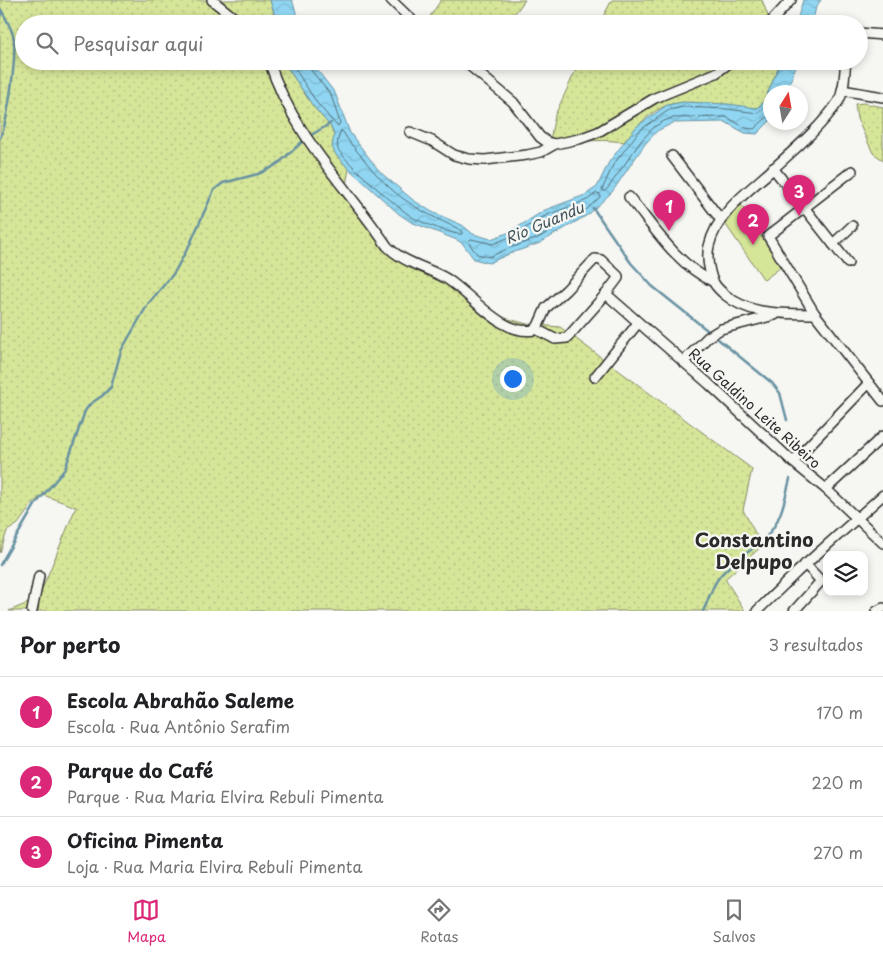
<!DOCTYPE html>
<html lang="pt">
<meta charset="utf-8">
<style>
:root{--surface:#fff;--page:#f2f2f2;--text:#202124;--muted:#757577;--line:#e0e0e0;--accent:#db2777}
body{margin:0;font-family:"Playpen Sans",sans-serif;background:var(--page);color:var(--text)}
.controls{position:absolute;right:15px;bottom:15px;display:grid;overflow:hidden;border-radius:10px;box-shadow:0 2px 8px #0003}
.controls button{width:45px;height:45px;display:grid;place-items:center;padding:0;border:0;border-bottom:1px solid var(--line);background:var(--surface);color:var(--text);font:25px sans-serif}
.compass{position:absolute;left:763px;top:85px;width:45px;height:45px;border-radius:50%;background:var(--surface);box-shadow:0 2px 8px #0003;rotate:11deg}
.you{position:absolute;left:512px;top:378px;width:18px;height:18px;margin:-12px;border:4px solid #fff;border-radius:50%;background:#1a73e8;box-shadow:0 0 0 8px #1a73e833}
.badge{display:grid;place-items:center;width:32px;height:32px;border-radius:50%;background:var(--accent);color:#fff;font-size:16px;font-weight:700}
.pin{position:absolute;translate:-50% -41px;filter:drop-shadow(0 1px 2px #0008)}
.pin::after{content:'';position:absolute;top:26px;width:18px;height:15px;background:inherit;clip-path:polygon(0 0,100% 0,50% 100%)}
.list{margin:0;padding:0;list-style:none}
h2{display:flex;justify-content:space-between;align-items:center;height:65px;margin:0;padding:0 20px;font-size:21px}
h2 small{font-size:16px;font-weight:400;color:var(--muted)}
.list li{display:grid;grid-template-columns:32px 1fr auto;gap:15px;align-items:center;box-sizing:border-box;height:70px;padding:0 20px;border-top:1px solid var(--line)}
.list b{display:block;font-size:19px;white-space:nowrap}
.list p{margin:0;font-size:16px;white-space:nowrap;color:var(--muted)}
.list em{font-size:16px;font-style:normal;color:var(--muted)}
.icon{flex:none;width:28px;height:28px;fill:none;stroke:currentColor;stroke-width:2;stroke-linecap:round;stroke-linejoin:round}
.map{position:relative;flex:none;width:883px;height:611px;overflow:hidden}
.search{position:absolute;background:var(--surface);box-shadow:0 2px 8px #0003;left:15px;right:15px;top:15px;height:55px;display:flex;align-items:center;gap:12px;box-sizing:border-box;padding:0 18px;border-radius:28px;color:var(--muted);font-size:19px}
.sheet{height:275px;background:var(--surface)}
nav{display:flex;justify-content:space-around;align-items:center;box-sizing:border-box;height:70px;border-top:1px solid var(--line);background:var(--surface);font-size:14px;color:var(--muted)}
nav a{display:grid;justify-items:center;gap:2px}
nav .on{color:var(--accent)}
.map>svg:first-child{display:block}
</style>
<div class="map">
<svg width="883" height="611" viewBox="0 0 883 611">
<defs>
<pattern id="grass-dots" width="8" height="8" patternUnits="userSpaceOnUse" patternTransform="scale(1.25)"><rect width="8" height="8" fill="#d6e699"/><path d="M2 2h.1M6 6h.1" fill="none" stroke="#b8c584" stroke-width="1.8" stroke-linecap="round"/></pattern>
<pattern id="water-waves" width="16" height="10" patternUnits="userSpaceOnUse" patternTransform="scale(1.25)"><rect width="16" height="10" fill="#90d6f2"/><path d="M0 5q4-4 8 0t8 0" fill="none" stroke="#7cb8d0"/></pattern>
</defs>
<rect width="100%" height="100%" fill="#f6f6f2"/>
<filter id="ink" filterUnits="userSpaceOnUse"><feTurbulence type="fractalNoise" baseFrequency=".02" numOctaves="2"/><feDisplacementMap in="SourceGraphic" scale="10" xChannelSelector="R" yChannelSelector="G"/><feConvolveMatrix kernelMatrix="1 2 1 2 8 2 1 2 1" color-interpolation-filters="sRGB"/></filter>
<g filter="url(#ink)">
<g fill="url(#grass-dots)" stroke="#808862">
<polygon points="0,0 270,0 275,16 280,24 24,24 24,61 285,61 285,64 313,106 331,127 334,135 336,155 349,169 345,190 394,253 438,276 482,307 505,318 527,324 560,327 752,469 743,510 762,546 725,579 745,611 9,611 38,599 76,507 43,495 33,503 18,524 7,531 0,553"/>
<polygon points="441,0 525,0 507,24 425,24"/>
<polygon points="612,0 762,0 771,24 599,24"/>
<path d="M580,61H781L764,102L757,108C734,107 690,98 668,105C650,111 635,128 624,142C592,138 577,142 546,150L551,135L555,115Z"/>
<polygon points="863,103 883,107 883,160 873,153 857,119 855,104"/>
</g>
<polygon fill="#d6e699" stroke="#808862" points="740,203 781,267 764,280 724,222"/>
<g fill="url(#water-waves)" stroke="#6892a2">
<polygon points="270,0 292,0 300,24 280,24 275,16"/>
<polygon points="803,0 821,0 816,7 812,24 796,24"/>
<polygon points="285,61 312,61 314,66 335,93 350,133 380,172 413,200 432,212 462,225 473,234 491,239 510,232 545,210 585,195 597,187 609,162 636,127 667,105 683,102 728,104 757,108 764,102 781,61 798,61 786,92 770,92 770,121 757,134 745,133 725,122 673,123 657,131 645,144 612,192 589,214 540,243 509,254 489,263 474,259 463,244 457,240 411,222 399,214 349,169 336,155 332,147 334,135 331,127 313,106 285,64"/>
</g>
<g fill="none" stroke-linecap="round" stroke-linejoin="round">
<g stroke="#536f7b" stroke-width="1">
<polyline points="290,61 317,103 336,125 338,126 340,123 331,95 310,69 308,61"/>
<polyline points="770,99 767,105 758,113 727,109 683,107 669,110 640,130 613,165 602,190 605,191 608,188 641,141 654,127 664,121 672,118 726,117 746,128 754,129 766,118 770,117"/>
<path d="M341,131L343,132C348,141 355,149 362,157C392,196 415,209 459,229L462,232V234C453,235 420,222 412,217C398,208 344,161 338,149C336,144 339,135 341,131Z"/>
<polygon points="597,193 600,194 600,197 586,210 538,238 507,249 489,257 477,254 468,242 471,239 493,244 512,236 547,215 587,200"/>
</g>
<g stroke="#6892a2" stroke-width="2.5">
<path d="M0,8C5,17 13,30 14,40C16,59 8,123 0,138"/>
<polyline points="0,17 2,11"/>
<polyline points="313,134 331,123"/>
<polyline points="593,208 631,263 652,286 707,330"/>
<polyline points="718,339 772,383 780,393 787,420"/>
<polyline points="0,565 35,505 65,469 85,411 90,404 102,396 111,387 121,351 148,304 174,273 190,244 214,190 223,183 258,174 271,168 280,162 303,141"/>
<path d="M703,611C710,598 710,589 720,576C733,560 753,551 767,536C781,521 785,499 790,479"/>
</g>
<g stroke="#2b2b2b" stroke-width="12">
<g id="street">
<polyline points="212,0 242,24"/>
<polyline points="391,0 416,24"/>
<polyline points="769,24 791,0"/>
<polyline points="859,33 883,35"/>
<path d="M269,61C293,136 344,183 387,246C403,263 427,267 447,279C472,295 502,336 534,330L538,326L546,308L566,290L595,259L601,260L618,276V278L606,294L567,338L555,339L536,329"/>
<polyline points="464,61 513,102 540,137 547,142 555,144 579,139 598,132 655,98 716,73 732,61"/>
<path d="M846,61C844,74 845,91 838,102C821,127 796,148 774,168C750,190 717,212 709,246C707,254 708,264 710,272C712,282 716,287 724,294C750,316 782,313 815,314L883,401"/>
<polyline points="842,90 883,97"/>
<polyline points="410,132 432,141 454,155 469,159 485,160 527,155 541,152 555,144"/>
<polyline points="672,156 721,220"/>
<polyline points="773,168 848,263"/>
<path d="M629,197C654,227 676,264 712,281"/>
<polyline points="833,244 852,226"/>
<polyline points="606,294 709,384 793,462 826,489 883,543"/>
<polyline points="815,314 768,236 852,171"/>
<polyline points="683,362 708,337 721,329 775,315"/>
<polyline points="595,377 638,323"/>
<polyline points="793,462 869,383"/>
<polyline points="826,489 883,436"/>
<polyline points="32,611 39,576"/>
<polyline points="757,611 797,572 883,495"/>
<polyline points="794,611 821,581 805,564"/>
<polyline points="877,611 883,608"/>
</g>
</g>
<use href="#street" stroke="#f6f6f2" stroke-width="9"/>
</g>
</g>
<g text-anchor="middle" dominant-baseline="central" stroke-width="4.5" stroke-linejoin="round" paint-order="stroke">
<g font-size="14" fill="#2b2b2b" stroke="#f6f6f2">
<text transform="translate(755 408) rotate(42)">Rua Galdino Leite Ribeiro</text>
</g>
<g font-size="15" font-style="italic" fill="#44565d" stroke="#f6f6f2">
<text transform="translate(544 222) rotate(-23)">Rio Guandu</text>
</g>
<g font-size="19" font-weight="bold" fill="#2b2b2b" stroke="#f6f6f2">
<text x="754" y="539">Constantino<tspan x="754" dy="22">Delpupo</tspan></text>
</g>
</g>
</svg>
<div class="controls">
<button><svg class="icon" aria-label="layers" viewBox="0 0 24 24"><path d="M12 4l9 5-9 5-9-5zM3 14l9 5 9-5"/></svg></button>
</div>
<svg class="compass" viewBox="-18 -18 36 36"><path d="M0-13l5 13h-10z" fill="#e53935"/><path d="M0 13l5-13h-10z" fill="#757577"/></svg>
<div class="you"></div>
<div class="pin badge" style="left:669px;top:231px">1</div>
<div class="pin badge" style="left:753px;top:245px">2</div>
<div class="pin badge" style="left:799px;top:216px">3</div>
<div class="search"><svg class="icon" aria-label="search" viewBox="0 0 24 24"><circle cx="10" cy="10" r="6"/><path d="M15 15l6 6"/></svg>Pesquisar aqui</div>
</div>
<section class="sheet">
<h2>Por perto<small>3 resultados</small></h2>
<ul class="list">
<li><span class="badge">1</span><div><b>Escola Abrahão Saleme</b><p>Escola · Rua Antônio Serafim</p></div><em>170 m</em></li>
<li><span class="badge">2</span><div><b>Parque do Café</b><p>Parque · Rua Maria Elvira Rebuli Pimenta</p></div><em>220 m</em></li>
<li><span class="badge">3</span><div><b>Oficina Pimenta</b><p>Loja · Rua Maria Elvira Rebuli Pimenta</p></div><em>270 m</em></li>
</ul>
</section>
<nav>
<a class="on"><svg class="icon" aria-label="map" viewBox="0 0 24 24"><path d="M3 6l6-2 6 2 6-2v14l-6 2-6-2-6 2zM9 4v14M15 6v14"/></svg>Mapa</a>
<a><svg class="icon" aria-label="directions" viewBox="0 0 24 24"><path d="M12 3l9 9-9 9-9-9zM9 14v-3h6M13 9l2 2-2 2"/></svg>Rotas</a>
<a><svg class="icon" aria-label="saved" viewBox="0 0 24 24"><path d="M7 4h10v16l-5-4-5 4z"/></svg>Salvos</a>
</nav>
